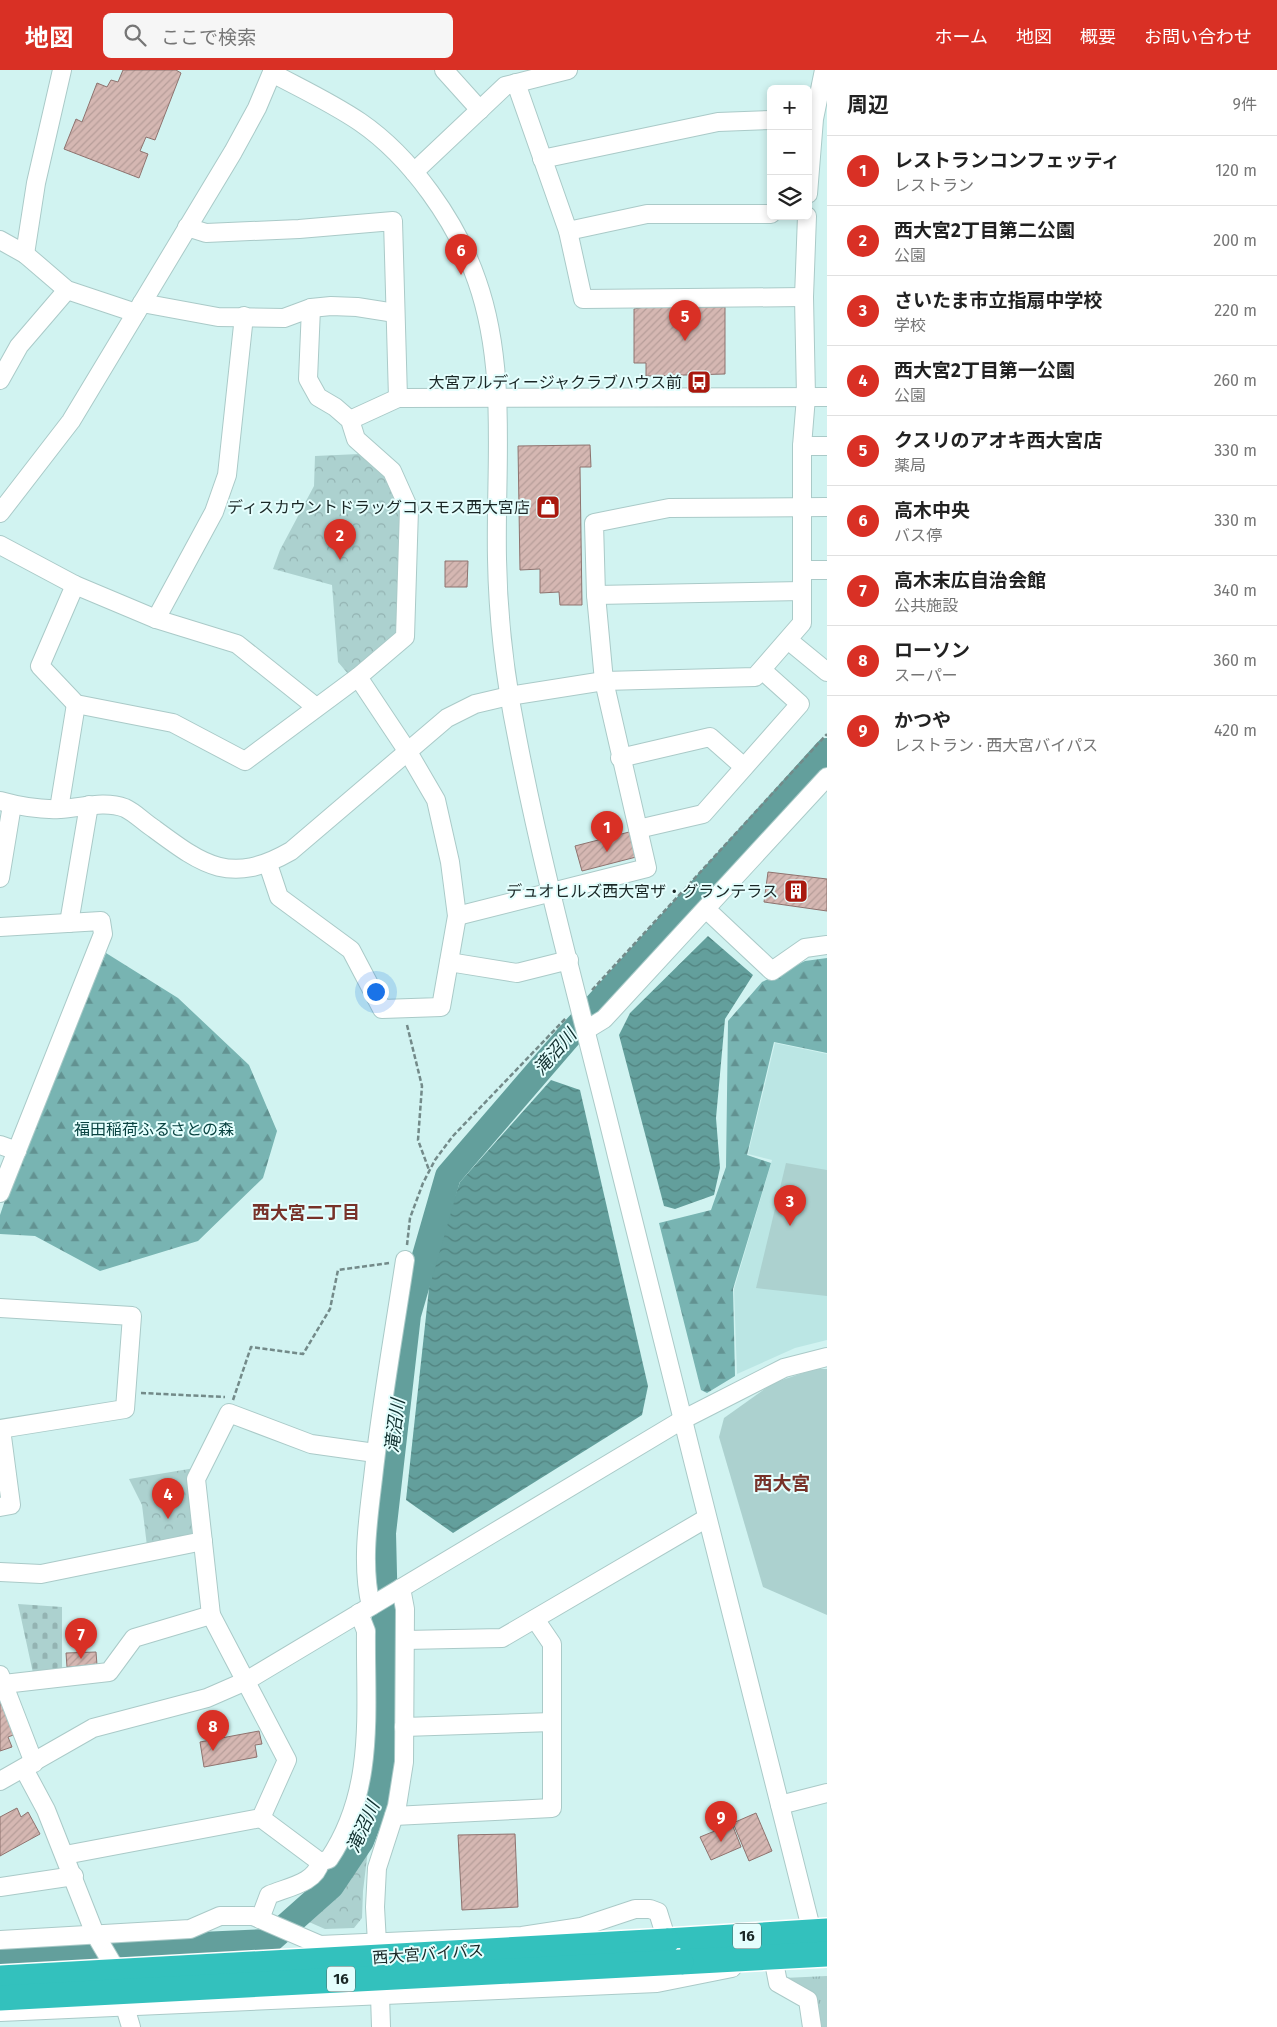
<!DOCTYPE html>
<html lang="ja">
<meta charset="utf-8">
<style>
:root{--surface:#fff;--page:#f6f6f6;--text:#222;--muted:#767676;--line:#e0e0e0;--accent:#d93025}
body{margin:0;font-family:"Fira Sans","Noto Sans JP",sans-serif;background:var(--page);color:var(--text)}
.controls{position:absolute;right:15px;top:15px;display:grid;overflow:hidden;border-radius:8px;box-shadow:0 2px 8px #0003}
.controls button{width:45px;height:45px;display:grid;place-items:center;padding:0;border:0;border-bottom:1px solid var(--line);background:var(--surface);color:var(--text);font:25px sans-serif}
.you{position:absolute;left:375px;top:921px;width:18px;height:18px;margin:-12px;border:4px solid #fff;border-radius:50%;background:#1a73e8;box-shadow:0 0 0 8px #1a73e833}
.badge{display:grid;place-items:center;width:32px;height:32px;border-radius:50%;background:var(--accent);color:#fff;font-size:16px;font-weight:700}
.pin{position:absolute;translate:-50% -41px;filter:drop-shadow(0 1px 2px #0008)}
.pin::after{content:'';position:absolute;top:26px;width:18px;height:15px;background:inherit;clip-path:polygon(0 0,100% 0,50% 100%)}
.list{margin:0;padding:0;list-style:none}
h2{display:flex;justify-content:space-between;align-items:center;height:65px;margin:0;padding:0 20px;font-size:21px}
h2 small{font-size:16px;font-weight:400;color:var(--muted)}
.list li{display:grid;grid-template-columns:32px 1fr auto;gap:15px;align-items:center;box-sizing:border-box;height:70px;padding:0 20px;border-top:1px solid var(--line)}
.list b{display:block;font-size:19px;white-space:nowrap}
.list p{margin:0;font-size:16px;white-space:nowrap;color:var(--muted)}
.list em{font-size:16px;font-style:normal;color:var(--muted)}
.icon{flex:none;width:28px;height:28px;fill:none;stroke:currentColor;stroke-width:2;stroke-linecap:round;stroke-linejoin:round}
.map{position:relative;flex:none;width:827px;height:1957px;overflow:hidden}
header{display:flex;align-items:center;gap:30px;box-sizing:border-box;height:70px;padding:0 25px;background:var(--accent);color:#fff}
header strong{font-size:24px}
nav{display:flex;gap:28px;margin-inline-start:auto;font-size:18px}
.search{width:350px;height:45px;background:var(--page);display:flex;align-items:center;gap:12px;box-sizing:border-box;padding:0 18px;border-radius:8px;color:var(--muted);font-size:19px}
main{display:flex}
aside{flex:1;background:var(--surface)}
.map>svg:first-child{display:block}
</style>
<header>
<strong>地図</strong>
<div class="search"><svg class="icon" aria-label="search" viewBox="0 0 24 24"><circle cx="10" cy="10" r="6"/><path d="M15 15l6 6"/></svg>ここで検索</div>
<nav><a>ホーム</a><a>地図</a><a>概要</a><a>お問い合わせ</a></nav>
</header>
<main>
<div class="map">
<svg width="827" height="1957" viewBox="0 0 827 1957">
<defs>
<pattern id="grass-tufts" width="24" height="20" patternUnits="userSpaceOnUse" patternTransform="scale(1.25)"><rect width="24" height="20" fill="#acd1cf"/><path d="M3 7l-1-3M5 7V3M7 7l1-3M15 17l-1-3M17 17v-4M19 17l1-3" fill="none" stroke="#93b3b2"/></pattern>
<pattern id="forest-firs" width="22" height="20" patternUnits="userSpaceOnUse" patternTransform="scale(1.25)"><rect width="22" height="20" fill="#78b4b2"/><path d="M5 1l3.5 6h-7zM16 11l3.5 6h-7z" fill="#629291"/></pattern>
<pattern id="cemetery-stones" width="16" height="16" patternUnits="userSpaceOnUse" patternTransform="scale(1.25)"><rect width="16" height="16" fill="#acd1cf"/><path d="M2 7V4a2 2 0 0 1 4 0v3zM10 15v-3a2 2 0 0 1 4 0v3z" fill="#93b3b2"/></pattern>
<pattern id="park-crowns" width="20" height="18" patternUnits="userSpaceOnUse" patternTransform="scale(1.25)"><rect width="20" height="18" fill="#acd1cf"/><path d="M2 6a3 3 0 1 1 6 0M12 15a3 3 0 1 1 6 0" fill="none" stroke="#93b3b2"/></pattern>
<pattern id="water-waves" width="16" height="10" patternUnits="userSpaceOnUse" patternTransform="scale(1.25)"><rect width="16" height="10" fill="#639f9c"/><path d="M0 5q4-4 8 0t8 0" fill="none" stroke="#51827f"/></pattern>
<pattern id="building-hatch" width="6" height="6" patternUnits="userSpaceOnUse" patternTransform="scale(1.25)"><rect width="6" height="6" fill="#d5b7b2"/><path d="M-1 1l2-2M0 6l6-6M5 7l2-2" fill="none" stroke="#b69d99"/></pattern>
</defs>
<rect width="100%" height="100%" fill="#d1f3f1"/>
<polygon fill="#bbe6e4" points="775,973 827,984 827,1270 795,1278 737,1304 734,1219 772,1090 748,1084"/>
<polygon fill="url(#grass-tufts)" points="827,1906 827,1957 818,1957 784,1908"/>
<g fill="url(#forest-firs)">
<polygon points="106,883 178,928 249,995 277,1061 263,1108 198,1171 100,1201 35,1166 0,1164 0,1145 18,1092"/>
<polygon points="827,888 827,983 774,972 747,1085 771,1093 733,1219 735,1306 707,1323 701,1320 659,1153 711,1140 726,1097 728,951 762,912 805,891"/>
</g>
<polygon fill="url(#cemetery-stones)" points="18,1534 62,1537 62,1600 33,1603"/>
<g fill="url(#park-crowns)">
<polygon points="359,384 390,407 405,440 401,566 349,605 338,592 332,515 273,499 280,480 314,416 315,386"/>
<polygon points="195,1398 195,1463 192,1469 147,1476 142,1435 129,1409"/>
<polygon points="368,1780 363,1821 362,1848 354,1858 325,1859 309,1852 341,1817"/>
</g>
<g fill="#acd1cf">
<polygon points="786,1093 827,1100 827,1226 756,1218"/>
<polygon points="815,1299 827,1299 827,1545 763,1517 719,1367 724,1348 773,1313"/>
</g>
<g fill="url(#water-waves)">
<polygon points="708,866 753,905 725,949 716,1048 720,1098 714,1125 675,1139 664,1136 619,965 630,943"/>
<polygon points="551,1010 580,1020 648,1316 642,1345 453,1463 406,1430 432,1191 460,1112"/>
</g>
<g fill="none" stroke-linecap="round" stroke-linejoin="round">
<polyline stroke="#639f9c" stroke-width="26" points="0,1884 268,1872 331,1816 361,1771 377,1730 382,1696 385,1545 383,1463 408,1245 448,1106 567,968 827,681"/>
</g>
<g fill="url(#building-hatch)" stroke="#8e736f">
<polygon points="123,0 176,0 181,3 155,70 146,67 140,81 148,84 139,108 64,79 76,49 82,52 97,13 107,17 111,10 118,12"/>
<polygon points="645,237 725,237 725,304 646,306 646,293 634,293 634,239"/>
<polygon points="590,375 591,397 580,397 582,535 560,535 559,522 540,523 540,499 520,500 518,376"/>
<polygon points="445,491 468,491 467,517 445,517"/>
<polygon points="633,761 640,786 582,801 575,776"/>
<polygon points="768,802 827,809 827,841 764,832"/>
<polygon points="96,1582 97,1595 67,1597 66,1583"/>
<polygon points="0,1624 16,1664 8,1667 12,1677 0,1681"/>
<polygon points="259,1661 262,1674 255,1675 257,1687 204,1697 200,1672"/>
<polygon points="17,1738 21,1747 28,1742 40,1764 0,1786 0,1747"/>
<polygon points="756,1743 772,1781 749,1791 733,1753"/>
<polygon points="732,1754 741,1777 711,1790 700,1767"/>
<polygon points="515,1764 518,1837 462,1840 458,1765"/>
</g>
<g fill="none" stroke-linecap="round" stroke-linejoin="round">
<g stroke="#aacac8" stroke-width="20">
<g id="minor">
<polyline points="444,0 480,40"/>
<path d="M272,3C302,19 332,33 360,52C411,87 457,152 477,211C508,299 495,397 497,489C498,549 505,608 517,667C544,808 583,947 617,1086C681,1345 747,1603 812,1862"/>
<polyline points="516,13 568,161 583,229 804,227"/>
<polyline points="542,89 718,52 771,50"/>
<polyline points="414,102 505,16 568,0"/>
<polyline points="808,124 814,49 824,0"/>
<polyline points="187,157 206,163 299,159 393,151 398,328"/>
<polyline points="568,161 647,144 771,144"/>
<polyline points="0,170 25,184 67,220 136,243"/>
<polyline points="25,184 36,113 62,0"/>
<polyline points="142,233 218,247 284,248 311,238 331,236 357,237 395,243"/>
<polyline points="0,310 19,276 67,220"/>
<polyline points="350,350 398,328 827,327"/>
<polyline points="802,376 827,376"/>
<polyline points="0,443 71,351 233,82 257,38 273,0"/>
<polyline points="0,475 75,515 156,549 237,574 316,637"/>
<polyline points="802,500 827,500"/>
<polyline points="75,515 40,596 76,634 173,653 245,691 358,607 405,567 409,439 392,401 356,369 350,350 335,337 318,327 308,309 311,238"/>
<polyline points="596,525 802,521"/>
<polyline points="156,549 214,442 227,405 244,246"/>
<polyline points="788,570 827,602"/>
<polyline points="620,688 710,667 744,697"/>
<path d="M0,731C18,736 41,740 60,739C81,738 104,730 125,738C134,742 144,752 153,758C203,795 230,816 291,781L447,648L475,634L509,626L604,611L755,607L802,553V376L806,327L804,227L807,146"/>
<polyline points="59,739 76,634"/>
<polyline points="638,759 703,744 800,634 762,600"/>
<polyline points="268,794 279,827 351,880 382,939 441,937 457,846 450,792 436,730 408,682 358,607"/>
<polyline points="0,808 12,735"/>
<polyline points="707,840 772,901 805,878 827,875"/>
<polyline points="457,846 647,798 604,611 596,525 594,453 669,438 827,437"/>
<polyline points="69,853 89,735"/>
<polyline points="0,857 101,851 103,864 0,1123"/>
<polyline points="449,892 517,903 569,890"/>
<polyline points="586,960 604,949 827,707"/>
<polyline points="0,1075 17,1081"/>
<polyline points="0,1238 132,1246 125,1339 0,1359"/>
<polyline points="0,1437 11,1435 1,1359"/>
<polyline points="0,1502 41,1504 203,1471"/>
<path d="M371,1536C361,1495 368,1450 373,1408C381,1335 394,1263 405,1190"/>
<polyline points="211,1545 196,1409 229,1343 311,1374 375,1383"/>
<polyline points="405,1570 502,1568 707,1448"/>
<polyline points="0,1605 34,1693"/>
<polyline points="4,1614 109,1602 134,1568 211,1545 287,1690 261,1748 65,1785"/>
<polyline points="404,1657 552,1652"/>
<polyline points="24,1699 46,1740 95,1864 112,1893 131,1957"/>
<polyline points="0,1711 93,1658 207,1628 246,1611 682,1350 784,1298 827,1287"/>
<polyline points="780,1735 827,1723"/>
<polyline points="394,1746 552,1738 552,1574 535,1549"/>
<path d="M261,1748L320,1792L329,1789C376,1719 365,1641 366,1561L359,1543"/>
<polyline points="0,1817 74,1806"/>
<path d="M260,1849L269,1825C288,1817 316,1813 320,1792"/>
<polyline points="0,1870 190,1859 220,1846 253,1846 320,1875 522,1866 581,1857 635,1839 650,1839 658,1842 667,1871"/>
<polyline points="377,1873 375,1837 377,1798 397,1736 404,1692 405,1539 401,1518"/>
<polyline points="773,1887 778,1913 808,1930 812,1957"/>
<polyline points="380,1925 381,1957"/>
<polyline points="0,1942 657,1913 732,1898"/>
</g>
</g>
<g stroke="#fff" stroke-width="28">
<g id="highway">
<polyline points="667,1871 827,1861"/>
<polyline points="681,1892 827,1884"/>
</g>
</g>
<g stroke="#738a89" stroke-width="2.5" stroke-dasharray="5 2.5" stroke-linecap="butt">
<polyline points="592,920 827,664"/>
<polyline points="407,955 422,1016 418,1070 429,1100"/>
<polyline points="407,1175 410,1148 423,1113 435,1090 453,1066 566,948"/>
<polyline points="141,1323 225,1327"/>
<polyline points="233,1330 251,1277 303,1284 330,1239 338,1200 389,1193"/>
</g>
<use href="#minor" stroke="#fff" stroke-width="18"/>
<use href="#highway" stroke="#33c1bd" stroke-width="25"/>
<g stroke="#fff" stroke-width="28" stroke-linecap="butt">
<g id="highway-bridge">
<polyline points="0,1908 667,1871"/>
<polyline points="0,1928 681,1892"/>
</g>
</g>
<use href="#highway-bridge" stroke="#33c1bd" stroke-width="25"/>
</g>
<defs>
<g id="bus-square" transform="scale(1.25)"><rect x="-9" y="-9" width="18" height="18" rx="4" fill="#a9180e" stroke="#e4fefd"/><path d="M-5-6H5V4H4V6H2V4H-2V6H-4V4H-5ZM-3.5-4V0h7V-4ZM-3.5 1.2v1.5H-2V1.2ZM2 1.2v1.5H3.5V1.2Z" fill="#fff"/></g>
<g id="shop-square" transform="scale(1.25)"><rect x="-9" y="-9" width="18" height="18" rx="4" fill="#a9180e" stroke="#e4fefd"/><path d="M-5-2.5h2.3a2.7 3.5 0 0 1 5.4 0H5L5.5 6h-11ZM-1.5-2.5h3a1.5 2.3 0 0 0-3 0Z" fill="#fff"/></g>
<g id="building-square" transform="scale(1.25)"><rect x="-9" y="-9" width="18" height="18" rx="4" fill="#a9180e" stroke="#e4fefd"/><path d="M-4-6H4V6H1V3H-1V6H-4ZM-2.5-4.3h1.7v1.8h-1.7ZM.8-4.3h1.7v1.8H.8ZM-2.5-1h1.7V.8h-1.7ZM.8-1h1.7V.8H.8Z" fill="#fff"/></g>
</defs>
<g fill-rule="evenodd">
<use href="#bus-square" x="699" y="312"/>
<use href="#shop-square" x="548" y="437"/>
<use href="#building-square" x="796" y="821"/>
</g>
<g text-anchor="middle" dominant-baseline="central" stroke-width="4" stroke-linejoin="round" paint-order="stroke">
<g fill="#e4fefd" stroke="#576866" stroke-width="1">
<rect x="733" y="1853.5" width="28" height="25" rx="4"/>
<rect x="327" y="1896.5" width="28" height="25" rx="4"/>
</g>
<g font-size="15" font-weight="bold" fill="#1a2726">
<text x="747" y="1866">16</text>
<text x="341" y="1909">16</text>
</g>
<g font-size="16" fill="#1a2726" stroke="#e4fefd" text-anchor="end">
<text x="682" y="312">大宮アルディージャクラブハウス前</text>
<text x="530" y="437">ディスカウントドラッグコスモス西大宮店</text>
<text x="778" y="821">デュオヒルズ西大宮ザ・グランテラス</text>
</g>
<g font-size="16" fill="#094341" stroke="#e4fefd">
<text x="154" y="1059">福田稲荷ふるさとの森</text>
</g>
<g font-size="16" fill="#1a2726" stroke="#e4fefd">
<text transform="translate(428 1884) rotate(-4)">西大宮バイパス</text>
</g>
<g font-size="18" font-style="italic" fill="#102f2e" stroke="#e4fefd">
<text transform="translate(555 982) rotate(-49)">滝沼川</text>
<text transform="translate(395 1356) rotate(-83)">滝沼川</text>
<text transform="translate(363 1757) rotate(-66)">滝沼川</text>
</g>
<g font-size="18" font-weight="bold" fill="#773229" stroke="#e4fefd">
<text x="306" y="1143">西大宮二丁目</text>
</g>
<g font-size="19" font-weight="bold" fill="#773229" stroke="#e4fefd">
<text x="782" y="1413">西大宮</text>
</g>
</g>
</svg>
<div class="controls">
<button>+</button>
<button>−</button>
<button><svg class="icon" aria-label="layers" viewBox="0 0 24 24"><path d="M12 4l9 5-9 5-9-5zM3 14l9 5 9-5"/></svg></button>
</div>
<div class="you"></div>
<div class="pin badge" style="left:607px;top:782px">1</div>
<div class="pin badge" style="left:340px;top:490px">2</div>
<div class="pin badge" style="left:790px;top:1156px">3</div>
<div class="pin badge" style="left:168px;top:1449px">4</div>
<div class="pin badge" style="left:685px;top:271px">5</div>
<div class="pin badge" style="left:461px;top:205px">6</div>
<div class="pin badge" style="left:81px;top:1589px">7</div>
<div class="pin badge" style="left:213px;top:1681px">8</div>
<div class="pin badge" style="left:721px;top:1772px">9</div>
</div>
<aside>
<h2>周辺<small>9件</small></h2>
<ul class="list">
<li><span class="badge">1</span><div><b>レストランコンフェッティ</b><p>レストラン</p></div><em>120 m</em></li>
<li><span class="badge">2</span><div><b>西大宮2丁目第二公園</b><p>公園</p></div><em>200 m</em></li>
<li><span class="badge">3</span><div><b>さいたま市立指扇中学校</b><p>学校</p></div><em>220 m</em></li>
<li><span class="badge">4</span><div><b>西大宮2丁目第一公園</b><p>公園</p></div><em>260 m</em></li>
<li><span class="badge">5</span><div><b>クスリのアオキ西大宮店</b><p>薬局</p></div><em>330 m</em></li>
<li><span class="badge">6</span><div><b>高木中央</b><p>バス停</p></div><em>330 m</em></li>
<li><span class="badge">7</span><div><b>高木末広自治会館</b><p>公共施設</p></div><em>340 m</em></li>
<li><span class="badge">8</span><div><b>ローソン</b><p>スーパー</p></div><em>360 m</em></li>
<li><span class="badge">9</span><div><b>かつや</b><p>レストラン · 西大宮バイパス</p></div><em>420 m</em></li>
</ul>
</aside>
</main>
